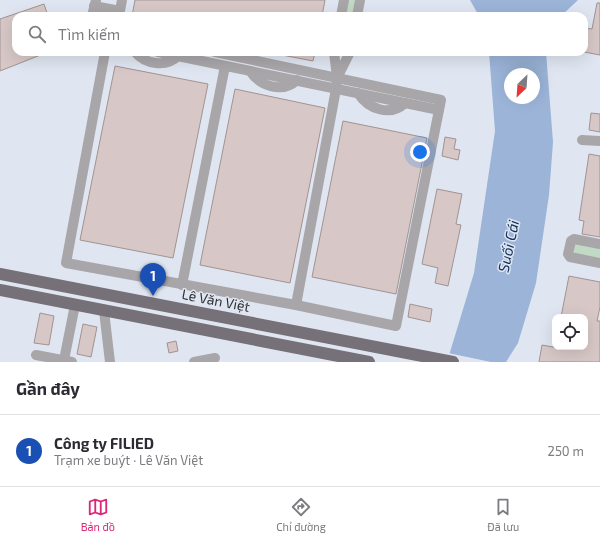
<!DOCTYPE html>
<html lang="vi">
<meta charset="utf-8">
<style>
:root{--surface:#fff;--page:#f2f2f3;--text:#2b2b33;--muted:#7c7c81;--line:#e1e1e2;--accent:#db2777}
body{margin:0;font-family:"Exo 2",sans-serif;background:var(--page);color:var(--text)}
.controls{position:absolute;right:12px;bottom:12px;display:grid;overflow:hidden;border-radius:8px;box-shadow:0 4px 16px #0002}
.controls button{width:36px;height:36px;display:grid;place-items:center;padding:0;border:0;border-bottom:1px solid var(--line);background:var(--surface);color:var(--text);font:20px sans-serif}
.compass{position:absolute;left:504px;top:68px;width:36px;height:36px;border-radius:50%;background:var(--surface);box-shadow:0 4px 16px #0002;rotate:205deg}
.you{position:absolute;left:420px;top:152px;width:14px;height:14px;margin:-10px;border:3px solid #fff;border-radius:50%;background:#1a73e8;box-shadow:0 0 0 6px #1a73e833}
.badge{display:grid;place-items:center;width:26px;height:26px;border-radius:50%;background:var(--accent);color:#fff;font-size:13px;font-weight:700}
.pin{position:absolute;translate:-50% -33px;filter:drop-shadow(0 1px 2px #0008)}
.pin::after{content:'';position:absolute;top:21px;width:14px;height:12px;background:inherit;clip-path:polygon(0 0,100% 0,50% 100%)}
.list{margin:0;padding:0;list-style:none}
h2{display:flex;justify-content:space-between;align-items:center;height:52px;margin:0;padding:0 16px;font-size:17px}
h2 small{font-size:13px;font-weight:400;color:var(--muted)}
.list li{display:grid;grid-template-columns:26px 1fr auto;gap:12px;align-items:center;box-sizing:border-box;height:72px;padding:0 16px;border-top:1px solid var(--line)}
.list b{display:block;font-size:15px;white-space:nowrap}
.list p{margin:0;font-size:13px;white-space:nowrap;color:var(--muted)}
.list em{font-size:13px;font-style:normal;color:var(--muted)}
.icon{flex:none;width:22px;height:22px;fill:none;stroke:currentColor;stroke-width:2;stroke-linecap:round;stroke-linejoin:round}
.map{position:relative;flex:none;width:600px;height:362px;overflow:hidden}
.search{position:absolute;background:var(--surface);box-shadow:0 4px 16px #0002;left:12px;right:12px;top:12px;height:44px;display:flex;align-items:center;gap:10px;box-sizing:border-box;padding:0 14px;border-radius:12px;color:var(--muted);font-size:15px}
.sheet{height:124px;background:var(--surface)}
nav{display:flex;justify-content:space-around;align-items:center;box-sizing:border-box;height:56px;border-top:1px solid var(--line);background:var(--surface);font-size:11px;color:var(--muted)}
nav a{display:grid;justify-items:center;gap:2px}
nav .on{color:var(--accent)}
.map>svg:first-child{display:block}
</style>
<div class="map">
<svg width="600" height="362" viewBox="0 0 600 362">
<rect width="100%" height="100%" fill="#dfe6f1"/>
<g fill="#c1dac5">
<polygon points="347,0 355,0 352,16 344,16"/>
<polygon points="577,241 600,246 600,260 575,255 573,252 573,245"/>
</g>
<g fill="#9bb4d8" fill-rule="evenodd">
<polygon points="470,0 578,0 561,16 479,16"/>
<path d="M489,52H546L553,142L549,195L536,283L518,343L506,362H447L474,273L495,131ZM510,74H534V98H510Z"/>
</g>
<polygon fill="#dfe6f1" points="448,353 491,362 445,362"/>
<g fill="#d7c8c7" stroke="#a19392">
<polygon points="135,0 325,0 322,16 132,16"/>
<polygon points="597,3 600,3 600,55 584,52 584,28 592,29"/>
<polygon points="44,4 48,16 16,16 16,52 48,52 0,71 0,19"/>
<polygon points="282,52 315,52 313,61 282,55"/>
<polygon points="115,66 208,84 173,258 80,240"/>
<polygon points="235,89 325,108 290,283 200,265"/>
<polygon points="591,113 600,114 600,132 589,130"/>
<polygon points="343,121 427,138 396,294 312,277"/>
<polygon points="445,137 456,139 454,149 460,150 458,160 442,156"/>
<polygon points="589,154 600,156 600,237 582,234 584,221 579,220"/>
<polygon points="437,189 462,194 456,224 461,225 448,286 435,283 438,268 422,264"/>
<polygon points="569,276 600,282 600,307 597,321 600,321 600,362 539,362 542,345 553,347 585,347 585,317 561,317"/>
<polygon points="410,304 432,309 430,322 408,317"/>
<polygon points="40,313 54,316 49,345 34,343"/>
<polygon points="83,324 97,327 91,357 77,354"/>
<polygon points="176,341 178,351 169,353 167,343"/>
</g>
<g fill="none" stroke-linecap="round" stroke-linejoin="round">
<g stroke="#a9a6aa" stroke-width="10">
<polyline points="94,6 120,11"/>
<polyline points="92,16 96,0"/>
<polyline points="119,16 122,0"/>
<polyline points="341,16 344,0"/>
<polyline points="357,16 360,0"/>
<polyline points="105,52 66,263 296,305 396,326 441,100 215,52"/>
<path d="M135,52C145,64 166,68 178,56"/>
<polyline points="158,52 439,110"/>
<path d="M250,71C260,86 282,94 297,80"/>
<polyline points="337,78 350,52"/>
<path d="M358,93C368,109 390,117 405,103"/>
<polyline points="582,140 600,141"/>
<polyline points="600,244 574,239 571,241 568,254 570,257 600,263"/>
<polyline points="182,285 225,66"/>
<polyline points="296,305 336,89 337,78 334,52"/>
<polyline points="104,311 110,362"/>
<polyline points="36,355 72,362"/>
<polyline points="64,360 75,305"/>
<polyline points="194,362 215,358"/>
</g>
<g stroke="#767078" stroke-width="12">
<polyline points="0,274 453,362"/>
<polyline points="0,290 369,362"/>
</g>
</g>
<g text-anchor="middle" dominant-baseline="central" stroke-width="3" stroke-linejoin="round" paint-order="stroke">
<g font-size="14" fill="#2f3135" stroke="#dfe6f1">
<text transform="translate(216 300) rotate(11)">Lê Văn Việt</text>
</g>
<g font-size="15" font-style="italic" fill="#0e2d5a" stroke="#dfe6f1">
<text transform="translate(508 246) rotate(-78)">Suối Cái</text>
</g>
</g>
</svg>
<div class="controls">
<button><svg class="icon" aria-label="locate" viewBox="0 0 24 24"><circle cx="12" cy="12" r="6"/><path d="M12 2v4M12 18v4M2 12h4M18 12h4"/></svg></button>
</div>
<svg class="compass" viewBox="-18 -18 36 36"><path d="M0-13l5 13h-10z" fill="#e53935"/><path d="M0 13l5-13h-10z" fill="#7c7c81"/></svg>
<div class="you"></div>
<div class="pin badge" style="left:153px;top:296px;background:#1a4fb4">1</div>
<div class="search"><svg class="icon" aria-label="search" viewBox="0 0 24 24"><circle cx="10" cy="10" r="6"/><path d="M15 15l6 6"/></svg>Tìm kiếm</div>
</div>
<section class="sheet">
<h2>Gần đây<small></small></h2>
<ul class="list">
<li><span class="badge" style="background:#1a4fb4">1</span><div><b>Công ty FILIED</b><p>Trạm xe buýt · Lê Văn Việt</p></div><em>250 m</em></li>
</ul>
</section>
<nav>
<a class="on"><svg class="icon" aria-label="map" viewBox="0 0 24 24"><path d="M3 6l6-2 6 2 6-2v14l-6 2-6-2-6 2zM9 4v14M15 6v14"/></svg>Bản đồ</a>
<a><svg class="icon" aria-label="directions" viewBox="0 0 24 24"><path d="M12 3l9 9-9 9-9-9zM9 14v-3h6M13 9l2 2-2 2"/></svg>Chỉ đường</a>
<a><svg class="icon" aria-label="saved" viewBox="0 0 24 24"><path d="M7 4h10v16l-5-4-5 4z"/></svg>Đã lưu</a>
</nav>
